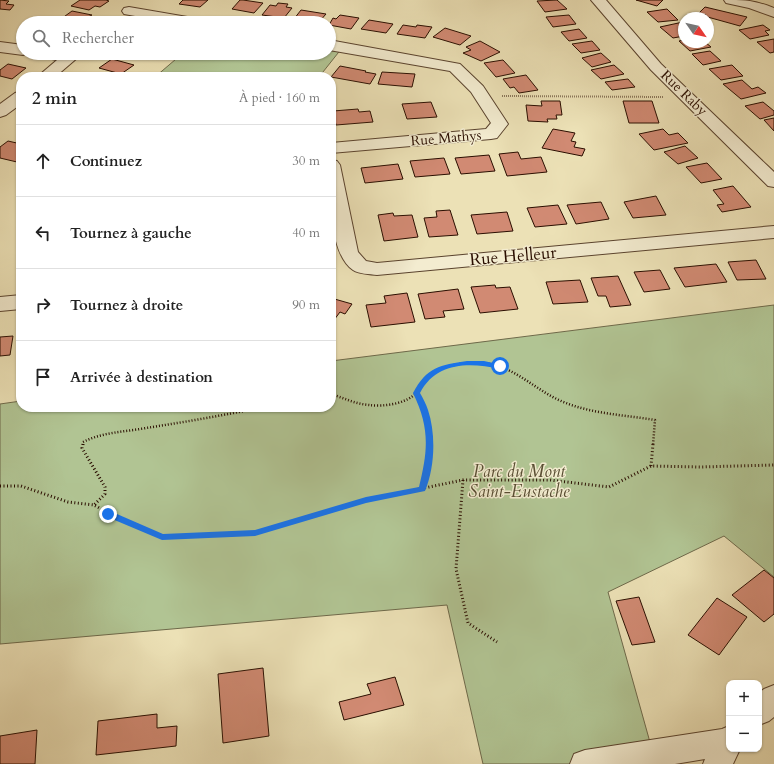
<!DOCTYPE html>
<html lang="fr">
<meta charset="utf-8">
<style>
:root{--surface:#fff;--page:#f2f2f2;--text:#222;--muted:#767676;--line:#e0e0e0}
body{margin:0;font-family:Cardo,serif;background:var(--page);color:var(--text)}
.controls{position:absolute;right:12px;bottom:12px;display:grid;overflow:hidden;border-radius:8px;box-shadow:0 1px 3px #0004}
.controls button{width:36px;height:36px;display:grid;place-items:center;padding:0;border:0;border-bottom:1px solid var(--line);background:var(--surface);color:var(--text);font:20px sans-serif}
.compass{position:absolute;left:678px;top:12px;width:36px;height:36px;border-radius:50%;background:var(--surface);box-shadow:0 1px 3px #0004;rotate:124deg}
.stop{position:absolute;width:12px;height:12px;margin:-9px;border:3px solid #1a73e8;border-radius:50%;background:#fff}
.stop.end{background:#1a73e8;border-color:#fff;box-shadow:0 1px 4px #0008}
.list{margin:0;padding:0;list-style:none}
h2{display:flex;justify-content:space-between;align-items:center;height:52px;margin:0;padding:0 16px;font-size:17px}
h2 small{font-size:13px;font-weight:400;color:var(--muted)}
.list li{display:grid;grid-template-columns:26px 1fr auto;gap:12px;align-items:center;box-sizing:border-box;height:72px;padding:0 16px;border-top:1px solid var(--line)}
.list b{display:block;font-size:15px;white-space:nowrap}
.list em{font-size:13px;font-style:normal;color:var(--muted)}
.icon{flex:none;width:22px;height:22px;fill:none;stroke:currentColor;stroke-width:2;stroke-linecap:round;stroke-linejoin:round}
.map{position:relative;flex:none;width:774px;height:764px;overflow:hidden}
.search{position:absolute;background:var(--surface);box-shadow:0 1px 3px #0004;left:16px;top:16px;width:320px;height:44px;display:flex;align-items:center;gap:10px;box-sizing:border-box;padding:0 14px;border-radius:22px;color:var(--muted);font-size:15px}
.panel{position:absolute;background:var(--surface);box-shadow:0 1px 3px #0004;left:16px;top:72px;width:320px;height:340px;border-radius:16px}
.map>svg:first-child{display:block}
</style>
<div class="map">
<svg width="774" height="764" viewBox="0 0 774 764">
<rect width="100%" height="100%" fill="#ece1b6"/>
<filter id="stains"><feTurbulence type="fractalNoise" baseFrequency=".005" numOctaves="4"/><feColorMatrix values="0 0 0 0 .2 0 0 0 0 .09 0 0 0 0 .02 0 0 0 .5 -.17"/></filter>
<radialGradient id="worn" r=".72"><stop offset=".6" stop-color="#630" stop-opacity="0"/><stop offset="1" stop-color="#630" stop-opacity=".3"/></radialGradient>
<g fill="#b1c493" stroke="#6e694a">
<polygon points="329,45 342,48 319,77 155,77 183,53 329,53"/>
<polygon points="774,305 774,577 724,536 608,592 653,753 585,764 483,764 447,605 0,644 0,404 21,401 21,407 331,407 331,361"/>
</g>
<g fill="#d18a73" stroke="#2a0e00">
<polygon points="0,0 9,1 6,4 14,5 10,10 0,9"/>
<polygon points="80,0 106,0 109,1 100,7 95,6 89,10 71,6"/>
<polygon points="183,0 208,0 200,7 179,4"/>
<polygon points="240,0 243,0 263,3 254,13 232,9"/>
<polygon points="557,0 567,9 545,12 537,1"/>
<polygon points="636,0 663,0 657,6"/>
<polygon points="278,3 288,4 286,7 292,8 284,18 262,15 270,5 276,6"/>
<polygon points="705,7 747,17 740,26 704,16 706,15 699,13"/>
<polygon points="667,9 678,20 658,22 647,12"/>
<polygon points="301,10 326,14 319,22 294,19"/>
<polygon points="72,11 92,15 78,22 61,19"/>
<polygon points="340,15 359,18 351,29 329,25 333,18 336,19"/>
<polygon points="569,15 576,24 553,27 546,17"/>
<polygon points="369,20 393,24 386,33 361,29"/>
<polygon points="683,22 684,36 673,38 660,27"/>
<polygon points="403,25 416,27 417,25 432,27 425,38 397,34"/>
<polygon points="763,25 770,30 765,31 769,35 750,39 739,30"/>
<polygon points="445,28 471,36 460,45 433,37"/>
<polygon points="579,29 587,38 569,41 561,32"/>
<polygon points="774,39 774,52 770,53 757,42"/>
<polygon points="684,40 684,42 705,42 711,47 690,51 679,41"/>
<polygon points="480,41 500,52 481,61 463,53 471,50 466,47"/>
<polygon points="592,41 600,50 581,53 572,44"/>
<polygon points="710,51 721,61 703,65 692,54"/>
<polygon points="119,53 144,53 139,57"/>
<polygon points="601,53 611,62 592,67 582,58"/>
<polygon points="112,59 134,65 121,74 99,68"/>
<polygon points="503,60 515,73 496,77 484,63"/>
<polygon points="8,64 26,68 12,79 0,76 0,70"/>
<polygon points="614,65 624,74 601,79 591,70"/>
<polygon points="732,65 743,76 721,80 709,69"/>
<polygon points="340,66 366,71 365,72 376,74 370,84 331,77"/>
<polygon points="382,72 415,74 412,87 378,84"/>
<polygon points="526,75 538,90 519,93 514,87 510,88 503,79"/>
<polygon points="628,79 635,87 612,90 605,82"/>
<polygon points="742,80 752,89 758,87 766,93 741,99 723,84"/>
<polygon points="541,101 560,101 562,115 556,115 557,119 547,119 548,122 528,121 526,105 542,106"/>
<polygon points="623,101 652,101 659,123 629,123"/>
<polygon points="431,102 437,117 407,119 402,104"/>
<polygon points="763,102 774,111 774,115 760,119 745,106"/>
<polygon points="358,109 359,112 370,111 373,122 336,125 333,111"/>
<polygon points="774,118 774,131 764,120"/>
<polygon points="553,129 575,133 571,141 576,142 574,147 585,149 582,156 542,148"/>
<polygon points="663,129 669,135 678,133 688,143 654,150 639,134"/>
<polygon points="8,141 21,144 21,158 17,162 0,158 0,147"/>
<polygon points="685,146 698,158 678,164 664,152"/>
<polygon points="518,152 521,159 541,157 547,172 507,176 499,154"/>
<polygon points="489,155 495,171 461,174 455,158"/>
<polygon points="444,158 450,174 415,177 410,161"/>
<polygon points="707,163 722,179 701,183 686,167"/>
<polygon points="398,164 403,179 365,183 361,168"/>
<polygon points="733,186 751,207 722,212 717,205 724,204 713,190"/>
<polygon points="656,196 666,215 633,218 624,202"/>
<polygon points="601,202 609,219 576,224 567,205"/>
<polygon points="558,205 567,224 535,227 527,208"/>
<polygon points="450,210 458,235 429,237 424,218 437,217 436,211"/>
<polygon points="507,212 513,231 477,234 471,215"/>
<polygon points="393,213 394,216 412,215 418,237 384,241 378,215"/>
<polygon points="756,260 766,279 737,280 728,262"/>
<polygon points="716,264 727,282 685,287 674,268"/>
<polygon points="660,270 670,289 644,292 634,272"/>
<polygon points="618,276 631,305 610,307 606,296 598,296 591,278"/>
<polygon points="580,280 588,302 553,304 546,282"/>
<polygon points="495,285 496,288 510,287 518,309 480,313 471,287"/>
<polygon points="458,289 464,309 443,311 445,317 425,319 418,294"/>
<polygon points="407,293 415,322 371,327 366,305 386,303 384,296"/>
<polygon points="331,298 352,304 345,314 340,312 331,324"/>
<polygon points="19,332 21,332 21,353 17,353"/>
<polygon points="13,336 10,355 0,356 0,337"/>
<polygon points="764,570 774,578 774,614 764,622 732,595"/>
<polygon points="639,597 655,642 632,645 616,601"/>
<polygon points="717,598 747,617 719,655 688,635"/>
<polygon points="263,668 269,736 223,743 218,674"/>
<polygon points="395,677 404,705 344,720 339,702 371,694 367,684"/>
<polygon points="157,714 157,728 177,726 176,746 96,755 98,721"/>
<polygon points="37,730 35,764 0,764 0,736"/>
</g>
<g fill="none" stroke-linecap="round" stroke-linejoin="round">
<g stroke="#5a432e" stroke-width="2">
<g id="street">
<polygon points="591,0 606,0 661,64 774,172 774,187 768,186 651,70"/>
<path d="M724,0C746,0 753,0 774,8V17L749,8L726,3Z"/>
<polygon points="129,7 199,19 204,20 206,23 174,23 124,14 122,11 124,8"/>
<polygon points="329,40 460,64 483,86 508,124 497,138 491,139 331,153 331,143 486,129 491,123 471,92 450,71 329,50"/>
<polygon points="0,42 23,45 23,53 29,53 23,55 0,52"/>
<polygon points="33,53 83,53 55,77 37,77 57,60 36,56"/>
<polygon points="21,91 21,104 6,115 0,117 0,104 15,93"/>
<path d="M331,160L337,161L340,165L358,252L366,261L377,263L774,226V238L377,275C370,274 358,274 353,270C327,252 331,188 331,160Z"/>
<polygon points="21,295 21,309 0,311 0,297"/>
<polygon points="774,685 774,717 769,721 759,725 759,693 764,689"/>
<polygon points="729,726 729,749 740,749 733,764 703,764 705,759 675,764 570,764 574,754 585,750 722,729"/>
</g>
</g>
<polyline stroke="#2a0e00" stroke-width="2" stroke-dasharray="0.5 1.5" stroke-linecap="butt" points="502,96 663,97"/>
<g stroke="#2a0e00" stroke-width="2.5" stroke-dasharray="1 2" stroke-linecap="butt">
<polyline points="417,393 426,418 429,445"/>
<path d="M331,394C344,398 355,404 369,405C383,407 407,404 417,392C422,386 423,380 430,375C444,365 464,362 482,363C515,365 536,392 566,403C594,414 625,415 655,420L653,445"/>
<path d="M83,445V442C103,432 124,432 146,428C185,422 225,415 264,407"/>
</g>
<g stroke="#2a0e00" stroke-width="3" stroke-dasharray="1 2.5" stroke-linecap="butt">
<polyline points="83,444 82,448 105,487 105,494 94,505"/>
<polyline points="651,466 653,444"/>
<polyline points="463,480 456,569 468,623 497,642"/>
<polyline points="0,486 21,486 68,502 94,505 108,513 163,537 255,533 366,500 463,480 550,480 609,487 651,466 700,467 774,465"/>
<polyline points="422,489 427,463 429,444"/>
</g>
<use href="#street" fill="#f3ecd0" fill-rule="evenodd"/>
</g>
<path fill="#1a73e8" d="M467,361H484L502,365L503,366L500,369C469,362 436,362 420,393C423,398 426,404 428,410C436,434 435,467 425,491L366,503L255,536L162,540L105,516L104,514L105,511H110L163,534L255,530L366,497L419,487C428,450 430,428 413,393C427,367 440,365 467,361Z"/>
<g text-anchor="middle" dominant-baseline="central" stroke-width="3" stroke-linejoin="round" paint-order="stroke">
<g font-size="14" fill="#2a0e00" stroke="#f3ecd0">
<text transform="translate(684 93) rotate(44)">Rue Raby</text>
<text transform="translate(446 138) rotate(-5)">Rue Mathys</text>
</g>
<g font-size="17" fill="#2a0e00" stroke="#f3ecd0">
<text transform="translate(513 256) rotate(-5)">Rue Helleur</text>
</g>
<g font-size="17" font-style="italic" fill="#594e33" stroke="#f3ecd0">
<text x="519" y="471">Parc du Mont<tspan x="519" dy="20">Saint-Eustache</tspan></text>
</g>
</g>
<rect width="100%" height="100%" filter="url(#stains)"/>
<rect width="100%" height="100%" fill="url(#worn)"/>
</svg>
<div class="controls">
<button>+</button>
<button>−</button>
</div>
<svg class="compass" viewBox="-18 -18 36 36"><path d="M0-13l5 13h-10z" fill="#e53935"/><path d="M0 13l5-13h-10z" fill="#767676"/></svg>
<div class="stop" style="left:500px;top:366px"></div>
<div class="stop end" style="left:108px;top:514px"></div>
<div class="search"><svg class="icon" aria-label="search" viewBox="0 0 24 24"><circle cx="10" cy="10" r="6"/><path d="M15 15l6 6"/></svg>Rechercher</div>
<section class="panel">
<h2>2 min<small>À pied · 160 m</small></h2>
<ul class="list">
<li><svg class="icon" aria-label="ahead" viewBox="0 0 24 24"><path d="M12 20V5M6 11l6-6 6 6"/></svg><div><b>Continuez</b></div><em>30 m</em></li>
<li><svg class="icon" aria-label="left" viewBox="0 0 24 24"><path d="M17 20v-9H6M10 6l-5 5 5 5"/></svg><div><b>Tournez à gauche</b></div><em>40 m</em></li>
<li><svg class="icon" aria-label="right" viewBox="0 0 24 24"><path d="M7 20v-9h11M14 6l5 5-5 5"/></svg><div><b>Tournez à droite</b></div><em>90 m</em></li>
<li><svg class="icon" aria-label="arrive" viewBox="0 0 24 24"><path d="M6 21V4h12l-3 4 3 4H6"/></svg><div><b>Arrivée à destination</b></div></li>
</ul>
</section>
</div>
